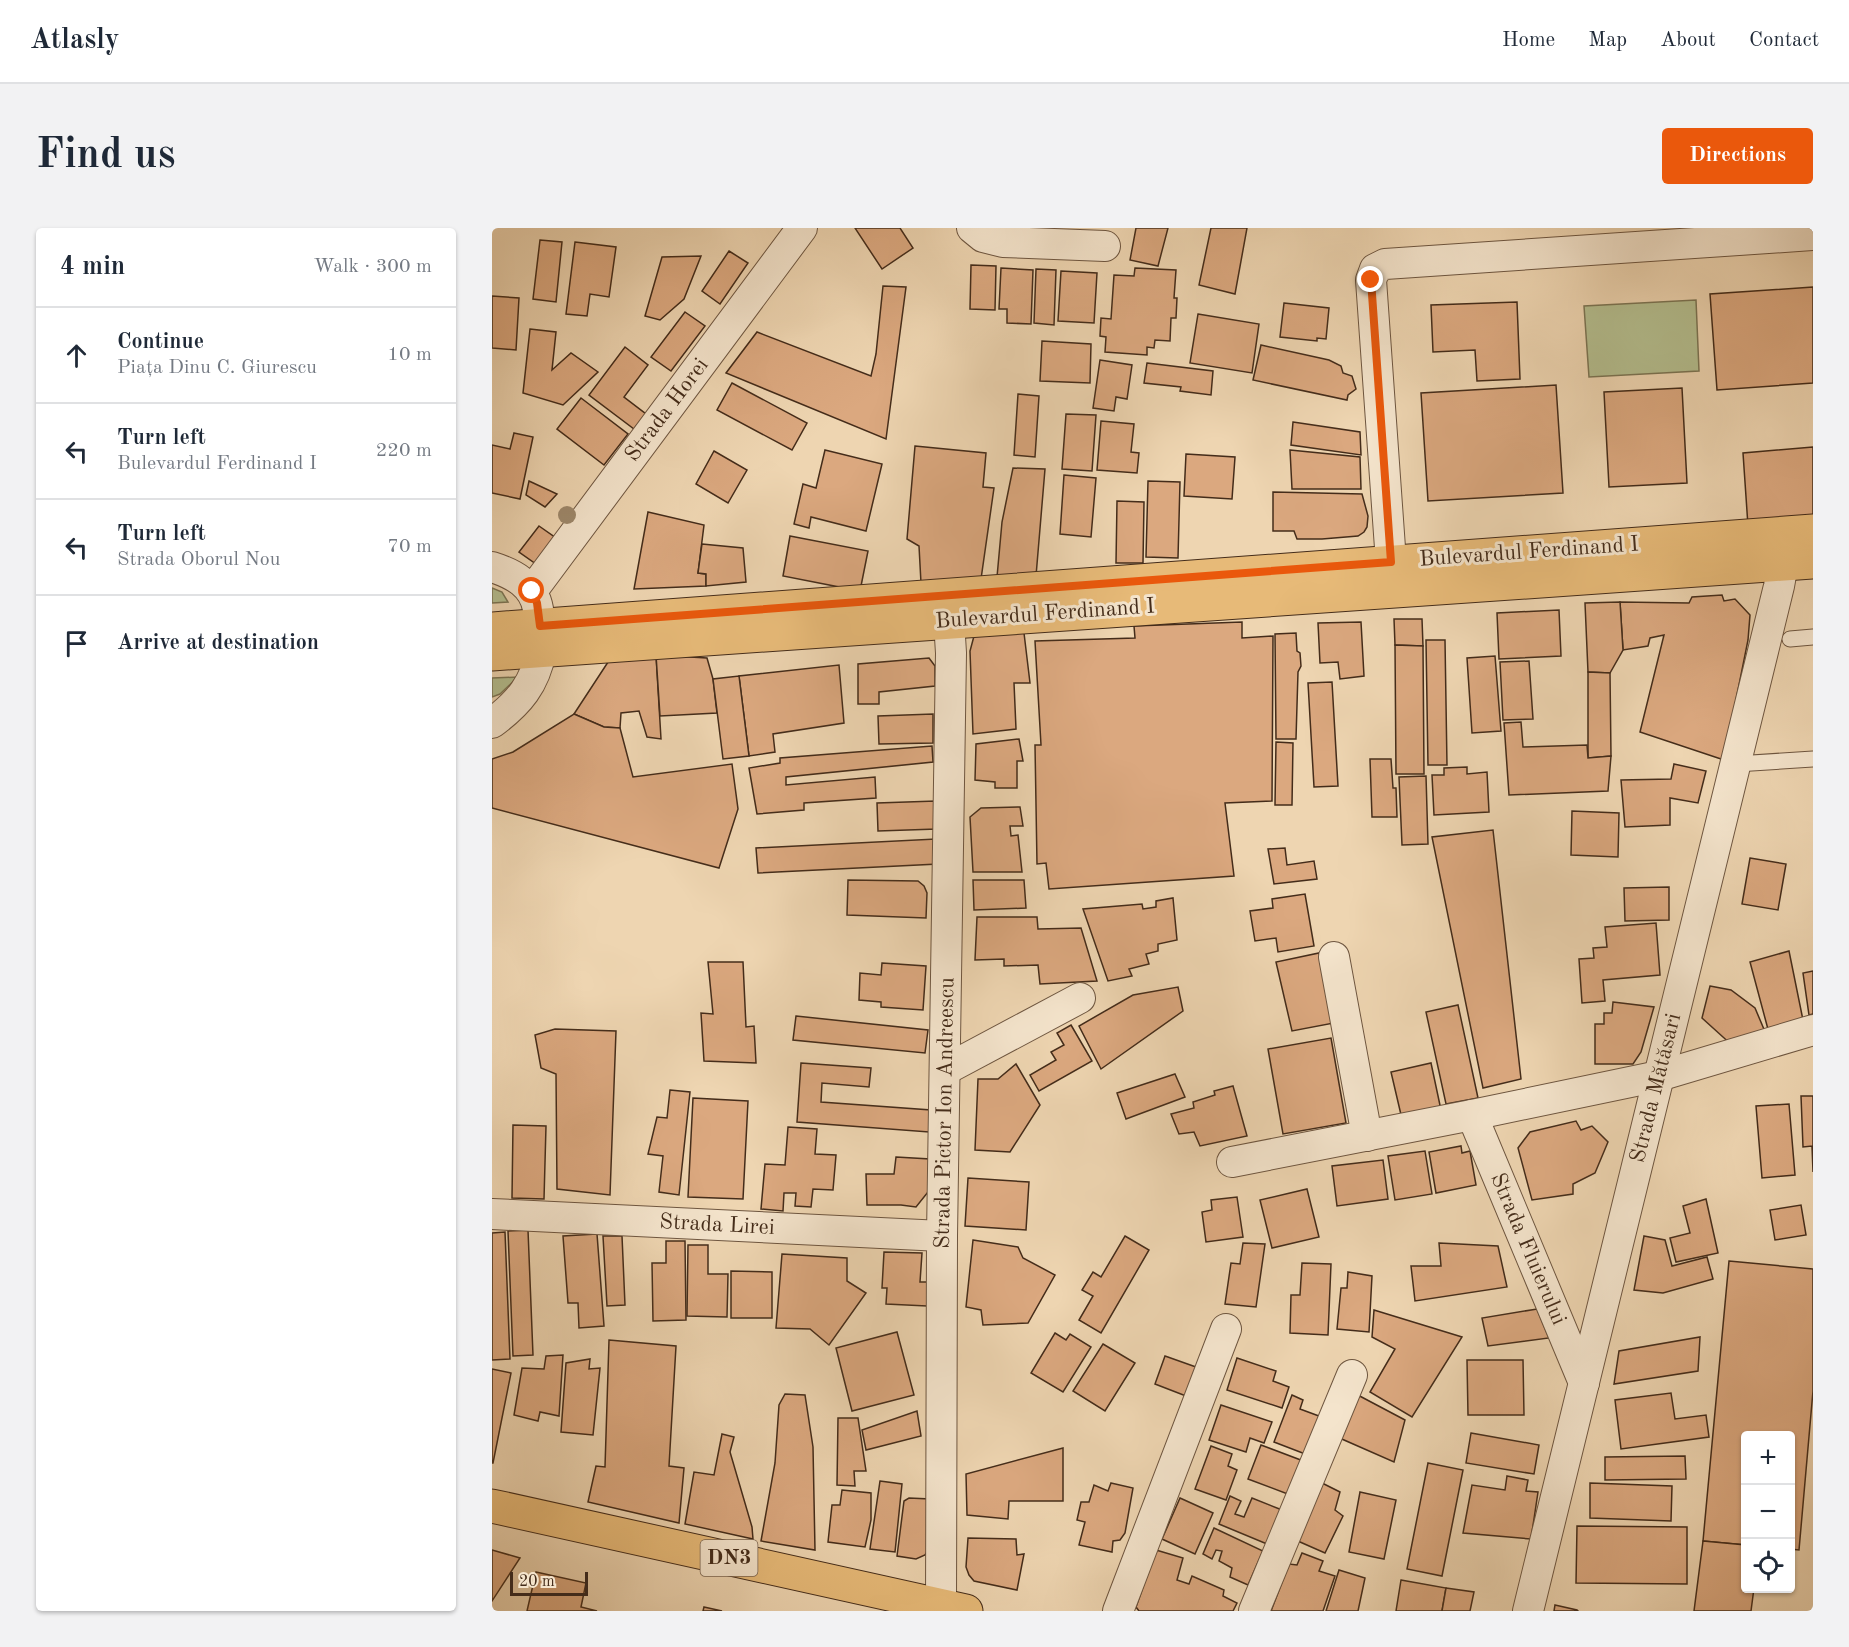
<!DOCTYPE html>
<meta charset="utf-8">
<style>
:root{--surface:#fff;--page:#f2f2f3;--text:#1f2937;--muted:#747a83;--line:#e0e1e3;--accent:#ea580c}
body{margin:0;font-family:"Old Standard TT",serif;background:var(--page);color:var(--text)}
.controls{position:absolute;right:18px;bottom:18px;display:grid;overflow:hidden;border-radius:6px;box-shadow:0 2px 4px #0004}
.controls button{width:54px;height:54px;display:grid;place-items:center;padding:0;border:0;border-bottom:2px solid var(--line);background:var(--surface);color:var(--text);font:30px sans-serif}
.scale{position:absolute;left:18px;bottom:15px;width:78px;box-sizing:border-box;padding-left:6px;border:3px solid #442c1a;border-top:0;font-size:16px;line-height:21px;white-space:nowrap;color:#442c1a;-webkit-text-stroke:4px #f4e4cc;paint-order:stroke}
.stop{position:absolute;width:18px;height:18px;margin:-14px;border:4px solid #ea580c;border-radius:50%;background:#fff}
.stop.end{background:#ea580c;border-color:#fff;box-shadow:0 2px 6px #0008}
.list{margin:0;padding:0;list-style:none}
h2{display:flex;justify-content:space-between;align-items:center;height:78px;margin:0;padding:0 24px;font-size:26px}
h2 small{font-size:20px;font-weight:400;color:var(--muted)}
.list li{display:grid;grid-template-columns:39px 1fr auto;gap:18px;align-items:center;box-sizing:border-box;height:96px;padding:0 24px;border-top:2px solid var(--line)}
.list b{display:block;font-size:22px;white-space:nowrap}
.list p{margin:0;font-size:20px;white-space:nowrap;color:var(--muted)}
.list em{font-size:20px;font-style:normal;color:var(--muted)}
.icon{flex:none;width:33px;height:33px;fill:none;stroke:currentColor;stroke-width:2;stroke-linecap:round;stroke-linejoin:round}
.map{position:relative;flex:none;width:1321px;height:1383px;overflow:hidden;border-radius:6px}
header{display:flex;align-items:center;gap:36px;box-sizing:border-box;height:84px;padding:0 30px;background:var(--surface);border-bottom:2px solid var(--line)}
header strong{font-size:28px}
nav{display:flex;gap:33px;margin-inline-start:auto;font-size:21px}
.intro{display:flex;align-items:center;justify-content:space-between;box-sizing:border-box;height:144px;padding:0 36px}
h1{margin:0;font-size:42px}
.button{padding:15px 27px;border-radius:6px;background:var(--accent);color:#fff;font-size:21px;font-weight:700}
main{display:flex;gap:36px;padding:0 36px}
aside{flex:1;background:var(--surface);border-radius:6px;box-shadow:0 2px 4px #0004}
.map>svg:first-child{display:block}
</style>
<header>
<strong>Atlasly</strong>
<nav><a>Home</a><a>Map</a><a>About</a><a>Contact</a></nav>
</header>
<div class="intro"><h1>Find us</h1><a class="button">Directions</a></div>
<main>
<aside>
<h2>4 min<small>Walk · 300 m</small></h2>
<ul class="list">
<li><svg class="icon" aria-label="ahead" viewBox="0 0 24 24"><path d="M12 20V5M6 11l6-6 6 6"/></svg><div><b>Continue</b><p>Piața Dinu C. Giurescu</p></div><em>10 m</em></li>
<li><svg class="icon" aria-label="left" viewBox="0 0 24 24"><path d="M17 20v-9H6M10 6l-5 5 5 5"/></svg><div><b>Turn left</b><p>Bulevardul Ferdinand I</p></div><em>220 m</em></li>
<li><svg class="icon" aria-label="left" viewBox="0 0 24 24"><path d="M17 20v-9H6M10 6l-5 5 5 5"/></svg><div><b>Turn left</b><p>Strada Oborul Nou</p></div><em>70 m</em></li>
<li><svg class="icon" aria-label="arrive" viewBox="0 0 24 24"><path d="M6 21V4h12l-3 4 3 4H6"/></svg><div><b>Arrive at destination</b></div></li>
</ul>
</aside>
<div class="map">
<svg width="1321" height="1383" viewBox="0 0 1321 1383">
<rect width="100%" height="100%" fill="#eed5b1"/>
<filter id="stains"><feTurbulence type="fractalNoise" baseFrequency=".00333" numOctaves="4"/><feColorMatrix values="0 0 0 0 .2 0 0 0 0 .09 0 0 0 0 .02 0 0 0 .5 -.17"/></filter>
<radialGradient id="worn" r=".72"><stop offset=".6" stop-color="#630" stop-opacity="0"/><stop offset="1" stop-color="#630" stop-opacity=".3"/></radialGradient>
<g fill="#b4be8f" stroke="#7c7554" stroke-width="1.5">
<polygon points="1204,72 1207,143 1097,149 1092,78"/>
<polygon points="0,360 10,364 16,374 0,375"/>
<polygon points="26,449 8,466 0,469 0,450"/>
</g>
<g fill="#dba87f" stroke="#442c1a" stroke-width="1.5">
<polygon points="363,0 408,0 421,20 390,41"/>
<polygon points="644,0 676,0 666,38 638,32"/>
<polygon points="719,0 755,0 743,66 707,57"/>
<polygon points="48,12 70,14 64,74 41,71"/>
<polygon points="83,14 124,19 117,69 98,66 95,88 74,86"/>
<polygon points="237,23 256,35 228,76 210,63"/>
<polygon points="209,28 192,71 168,92 153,88 170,29"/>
<polygon points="479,37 504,38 503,82 478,81"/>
<polygon points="509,40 541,42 539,96 515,95 515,81 507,81"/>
<polygon points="643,40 684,42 682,70 685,70 684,90 679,90 678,113 663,112 662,120 655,119 655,127 613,124 614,109 608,108 609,90 619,91 622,47 642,48"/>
<polygon points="544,41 564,42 562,97 542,95"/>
<polygon points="569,43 605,45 602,95 566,93"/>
<polygon points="391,58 414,59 394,211 234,145 265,104 379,148 384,126"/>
<polygon points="1321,59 1321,155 1225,162 1218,66"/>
<polygon points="0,68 27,70 24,122 0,120"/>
<polygon points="1025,74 1028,151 985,153 983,122 941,124 939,77"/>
<polygon points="792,75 837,80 834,111 825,110 825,113 788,109"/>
<polygon points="193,84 213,98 179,143 159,129"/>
<polygon points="706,86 767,96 760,145 698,135"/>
<polygon points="38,101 64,104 60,142 79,125 106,144 71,177 31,165"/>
<polygon points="550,113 599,116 598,155 548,153"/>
<polygon points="769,117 837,132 849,138 851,145 860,148 864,161 856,167 855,172 761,152"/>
<polygon points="133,119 156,137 132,169 154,186 142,201 97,167"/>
<polygon points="608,132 640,137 635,171 624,169 622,183 601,180"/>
<polygon points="655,135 721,143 719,167 688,163 689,159 652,155"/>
<polygon points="240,155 315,195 300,222 225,182"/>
<polygon points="1064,157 1071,265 936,273 929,165"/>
<polygon points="1190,160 1195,255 1117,259 1112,164"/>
<polygon points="526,166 547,168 543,229 522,227"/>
<polygon points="89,170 136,206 112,237 65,201"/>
<polygon points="574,186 604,187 600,243 570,241"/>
<polygon points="609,193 642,196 639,224 647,225 645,245 605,242"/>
<polygon points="801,194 868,204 869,227 799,217"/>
<polygon points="22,205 41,209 28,271 0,265 0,217 18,221"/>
<polygon points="423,218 494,225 491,259 502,260 489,351 429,355 427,318 415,311"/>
<polygon points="1321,219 1321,292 1256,298 1251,225"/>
<polygon points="333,222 390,236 374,303 319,289 317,300 302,296 311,256 324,260"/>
<polygon points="798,222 868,229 869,261 800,261"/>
<polygon points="222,223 255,242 236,275 204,256"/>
<polygon points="694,226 743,229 740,271 692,268"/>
<polygon points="521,240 553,241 544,348 505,349 510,294"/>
<polygon points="572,247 604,250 599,309 568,306"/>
<polygon points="37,253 65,266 53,279 34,267"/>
<polygon points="656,253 688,254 686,330 654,329"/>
<polygon points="781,264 870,266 876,288 875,299 872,304 866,308 830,311 805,311 802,303 781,303"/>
<polygon points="625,273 652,274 651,335 624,335"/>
<polygon points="156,284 212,297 206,345 214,346 214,358 142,361"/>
<polygon points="47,298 64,310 44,336 27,324"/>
<polygon points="298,308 376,323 368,363 291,348"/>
<polygon points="210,316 251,320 254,354 214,358 214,346 206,345"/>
<polygon points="1230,367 1232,373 1243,371 1258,387 1256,412 1232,532 1148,504 1172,407 1158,410 1156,418 1131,422 1128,374 1197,375 1200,369"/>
<polygon points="1128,374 1131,422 1118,445 1096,444 1093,375"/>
<polygon points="1067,382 1069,428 1007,431 1005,385"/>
<polygon points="902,391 930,391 931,418 903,417"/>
<polygon points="750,394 750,410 781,408 780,573 733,575 742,648 557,661 554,635 545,636 543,517 549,517 543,413 643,410 642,398"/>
<polygon points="869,394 872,448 848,451 846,434 828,435 826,395"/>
<polygon points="532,405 538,455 522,455 524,501 481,506 478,423 482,408"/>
<polygon points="804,405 805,423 808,425 809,438 806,444 804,511 784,511 783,406"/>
<polygon points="934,412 953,412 955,537 936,537"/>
<polygon points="903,417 931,418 932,546 904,546"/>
<polygon points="164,427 169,511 155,509 147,483 129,485 128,500 112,499 82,486 118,431"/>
<polygon points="164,427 215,430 221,451 225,485 168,488"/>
<polygon points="1003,428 1009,503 980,505 975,430"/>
<polygon points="437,430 443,438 443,458 387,464 387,476 366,476 366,436"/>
<polygon points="1037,433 1041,491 1011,492 1008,434"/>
<polygon points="347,437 352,495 281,506 283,524 257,528 247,448"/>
<polygon points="1096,444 1118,445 1119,528 1096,530"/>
<polygon points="247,448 257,528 231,531 221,451"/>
<polygon points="840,454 846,558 822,559 816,455"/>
<polygon points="82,486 112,499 128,500 141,549 240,536 246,581 227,640 0,580 0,531 21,524"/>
<polygon points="441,486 441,515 387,516 386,488"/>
<polygon points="1029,494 1031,519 1095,517 1096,530 1119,528 1116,563 1017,567 1012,495"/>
<polygon points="527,511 531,533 525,533 525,560 503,560 503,554 483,552 484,516"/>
<polygon points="784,514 801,515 800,577 783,577"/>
<polygon points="440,518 441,534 294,549 294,557 383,549 384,570 312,575 312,582 265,586 257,540 288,535 288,530"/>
<polygon points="878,531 899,531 901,560 904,560 905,589 880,589"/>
<polygon points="1182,536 1214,543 1206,575 1178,570 1178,597 1133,599 1129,552 1179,551"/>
<polygon points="975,539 975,546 995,544 997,584 942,587 940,547 952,547 952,540"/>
<polygon points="934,548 936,616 910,617 907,549"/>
<polygon points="444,573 445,601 386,603 385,575"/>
<polygon points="528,579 531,598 518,598 519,608 526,607 530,644 481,644 478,589 489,580"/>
<polygon points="1080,583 1127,585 1126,629 1079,627"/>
<polygon points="1001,602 1029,851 991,860 940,609"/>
<polygon points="444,611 446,636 266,645 264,620"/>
<polygon points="793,620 795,637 822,633 825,651 782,656 776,621"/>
<polygon points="1258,630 1294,636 1286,682 1250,676"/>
<polygon points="356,652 426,653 432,658 435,665 434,690 355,687"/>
<polygon points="481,652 532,652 534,680 482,682"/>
<polygon points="1177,659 1177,692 1133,693 1132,660"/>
<polygon points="813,666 822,718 786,724 784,710 763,713 758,683 781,680 780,671"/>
<polygon points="681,670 685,712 666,716 666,723 654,726 657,736 637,741 640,748 616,753 591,681 650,676 651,681 664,679 664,673"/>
<polygon points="485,689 545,689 546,701 589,700 605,753 548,756 546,737 512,738 512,731 483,732"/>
<polygon points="1164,695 1168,747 1111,752 1113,773 1090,775 1087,731 1102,730 1101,720 1115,719 1113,699"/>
<polygon points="1297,723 1312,797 1277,805 1258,734"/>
<polygon points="827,725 842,795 800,803 784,734"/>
<polygon points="216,734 251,734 254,799 262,798 264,835 212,833 209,785 221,786"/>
<polygon points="390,735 434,738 431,782 389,779 389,774 367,772 368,745 389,747"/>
<polygon points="1321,743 1321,786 1317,787 1311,745"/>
<polygon points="1218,758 1239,762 1263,780 1274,806 1242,819 1210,790"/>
<polygon points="686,759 691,783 609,841 587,798 641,767"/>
<polygon points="1121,774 1162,779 1149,824 1141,836 1103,836 1103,796 1112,796 1112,785 1120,785"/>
<polygon points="966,777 986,870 954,876 934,784"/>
<polygon points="304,788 436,802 433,825 301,812"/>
<polygon points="579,797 600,833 547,863 538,847 564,832 559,824 572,817 565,805"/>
<polygon points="63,801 124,803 118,967 65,961 64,846 49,840 43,807"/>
<polygon points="839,810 854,895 791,906 776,821"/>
<polygon points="309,835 379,840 377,859 330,855 329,874 439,882 437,904 305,894"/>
<polygon points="939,835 949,882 910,891 899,844"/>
<polygon points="524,836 548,877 518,924 483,922 486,851 506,851"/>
<polygon points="683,846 693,869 634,891 625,865"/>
<polygon points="741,858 755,908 708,918 702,904 687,906 679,886 702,880 701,874 723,867 722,863"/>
<polygon points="178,862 198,864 187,967 167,964 171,928 156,926 165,889 175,890"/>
<polygon points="1309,868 1321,868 1321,944 1320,918 1311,919"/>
<polygon points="201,870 256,873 251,971 196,969"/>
<polygon points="1297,876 1303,947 1270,950 1264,878"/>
<polygon points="1084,893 1089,902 1100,898 1116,914 1103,945 1081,956 1081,966 1040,972 1026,920 1038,904"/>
<polygon points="21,897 54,898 52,971 20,970"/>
<polygon points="296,899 325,901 323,926 344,927 341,962 321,961 319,979 303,978 304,965 292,965 291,983 269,981 273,936 293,937"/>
<polygon points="969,918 970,925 978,923 984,957 944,965 937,924"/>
<polygon points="933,923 940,966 903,972 896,928"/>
<polygon points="404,929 438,931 436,964 424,979 409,977 375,977 374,946 402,946"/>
<polygon points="891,932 896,971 845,978 840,938"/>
<polygon points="476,950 537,954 534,1002 473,998"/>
<polygon points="815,961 827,1009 780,1020 768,972"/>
<polygon points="745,969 751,1009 714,1014 710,984 720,982 719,972"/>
<polygon points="1214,971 1226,1025 1184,1034 1178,1010 1198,1005 1191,978"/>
<polygon points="1309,977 1314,1007 1283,1012 1278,982"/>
<polygon points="36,1002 41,1127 21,1128 16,1003"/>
<polygon points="13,1004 18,1131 0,1132 0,1005"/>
<polygon points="105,1006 112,1098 87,1100 86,1075 76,1075 71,1008"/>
<polygon points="111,1008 130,1008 133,1077 115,1078"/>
<polygon points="633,1008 657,1022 609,1105 587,1092 601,1068 590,1062 601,1044 609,1049"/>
<polygon points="1152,1008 1173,1012 1180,1038 1215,1029 1221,1051 1171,1065 1142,1062"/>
<polygon points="481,1012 526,1019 531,1030 563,1047 536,1095 491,1097 489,1082 474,1079"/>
<polygon points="174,1013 193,1013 194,1092 161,1093 160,1035 174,1035"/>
<polygon points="751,1015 773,1016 764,1079 733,1076 739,1035 748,1036"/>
<polygon points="947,1015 1006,1018 1015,1059 923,1073 919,1038 949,1038"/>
<polygon points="196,1017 216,1017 216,1046 236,1046 235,1089 195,1088"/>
<polygon points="392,1024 430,1025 428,1054 436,1054 435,1078 394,1076 395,1060 390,1060"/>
<polygon points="290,1026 355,1030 355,1053 374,1065 337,1117 318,1101 284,1100"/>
<polygon points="1237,1033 1321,1041 1321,1163 1307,1322 1298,1321 1298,1208 1254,1208 1254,1317 1211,1313"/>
<polygon points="810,1035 839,1036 836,1107 798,1105 799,1067 808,1067"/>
<polygon points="239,1043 280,1044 280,1090 239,1090"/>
<polygon points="856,1044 880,1048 877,1104 845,1101 849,1060 855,1060"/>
<polygon points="1045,1081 1057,1110 996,1118 990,1090"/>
<polygon points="882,1082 970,1109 920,1189 878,1164 903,1121 880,1109"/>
<polygon points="405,1104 422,1167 360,1183 344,1120"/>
<polygon points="563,1105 574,1112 578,1106 599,1119 571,1164 539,1145"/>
<polygon points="1208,1109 1206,1143 1122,1156 1127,1123"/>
<polygon points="117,1112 184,1118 177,1238 192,1240 187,1295 96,1274 104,1238 113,1239"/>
<polygon points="611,1116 643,1135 613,1183 581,1163"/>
<polygon points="71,1127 67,1188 48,1184 46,1193 22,1187 30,1140 52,1141 54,1128"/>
<polygon points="673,1128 704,1139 694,1168 663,1156"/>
<polygon points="745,1130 784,1143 781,1153 797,1159 790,1180 735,1162"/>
<polygon points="98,1131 97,1141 108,1140 101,1207 69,1204 74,1135"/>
<polygon points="975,1132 1031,1132 1032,1187 976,1187"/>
<polygon points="0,1141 19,1145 1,1235 0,1235"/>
<polygon points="862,1165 913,1192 902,1234 843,1208"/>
<polygon points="1179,1165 1183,1191 1214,1187 1217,1209 1129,1221 1123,1172"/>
<polygon points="293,1166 313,1167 321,1219 323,1322 269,1313 283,1235 287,1177"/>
<polygon points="800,1167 811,1172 808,1181 835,1191 821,1229 782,1214"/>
<polygon points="729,1177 780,1194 772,1215 758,1210 754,1224 717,1212"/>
<polygon points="425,1183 429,1208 374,1222 370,1202"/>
<polygon points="346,1190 366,1190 374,1243 362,1243 363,1258 345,1257"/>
<polygon points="979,1205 1047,1217 1042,1246 974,1235"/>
<polygon points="230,1206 242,1209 238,1224 260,1299 261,1311 193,1296 202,1244 222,1247"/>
<polygon points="769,1217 814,1234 801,1268 756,1251"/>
<polygon points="719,1218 740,1226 736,1238 745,1242 734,1272 703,1261"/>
<polygon points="571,1220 571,1273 517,1273 516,1291 475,1287 474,1246"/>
<polygon points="1193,1228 1194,1251 1113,1252 1113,1229"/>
<polygon points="936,1235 971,1242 950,1348 915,1341"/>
<polygon points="1015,1248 1036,1252 1034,1263 1046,1264 1039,1311 971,1305 980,1257 1013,1262"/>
<polygon points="388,1253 410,1256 403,1324 378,1321"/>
<polygon points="826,1253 848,1264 843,1282 851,1288 833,1325 799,1310"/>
<polygon points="619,1255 641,1260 633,1305 628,1312 621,1313 620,1324 587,1317 593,1294 585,1292 589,1274 597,1274 602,1257 616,1263"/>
<polygon points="1098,1255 1180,1258 1179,1293 1098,1290"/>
<polygon points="350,1262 379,1265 379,1292 373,1319 336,1314 340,1277 348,1277"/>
<polygon points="868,1264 904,1272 892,1331 857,1324"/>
<polygon points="738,1268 749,1273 743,1286 752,1289 760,1270 790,1282 775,1316 727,1296"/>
<polygon points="417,1270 438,1271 439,1318 433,1327 424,1331 405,1328 412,1273"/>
<polygon points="688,1270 721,1285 703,1326 670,1311"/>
<polygon points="1085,1298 1195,1299 1195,1356 1084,1355"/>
<polygon points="722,1300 771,1323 756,1357 738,1349 740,1340 727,1333 730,1323 724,1322 720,1331 711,1326"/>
<polygon points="476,1310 524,1311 525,1327 532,1326 525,1362 482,1353 477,1347 474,1339"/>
<polygon points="1211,1313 1254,1317 1254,1360 1262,1360 1259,1383 1202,1383"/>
<polygon points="0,1322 28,1330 0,1373"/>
<polygon points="664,1322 691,1330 685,1352 697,1356 700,1348 732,1362 731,1368 745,1375 741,1383 647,1383 644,1379"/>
<polygon points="810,1325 831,1333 827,1343 843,1348 831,1383 779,1383 797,1336 805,1337"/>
<polygon points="847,1342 873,1350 866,1383 834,1383"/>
<polygon points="44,1344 94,1355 89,1379 105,1383 35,1383"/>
<polygon points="909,1352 954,1360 950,1383 904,1383"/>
<polygon points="954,1360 982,1364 978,1383 950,1383"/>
<polygon points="1063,1377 1085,1382 1086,1383 1062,1383"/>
<polygon points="212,1379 230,1383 211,1383"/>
</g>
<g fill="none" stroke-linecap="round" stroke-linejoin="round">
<g stroke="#6e5640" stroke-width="17">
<g id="service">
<polyline points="1298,411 1321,409"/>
<polyline points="1244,536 1321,531"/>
</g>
</g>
<g stroke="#6e5640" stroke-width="32">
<g id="minor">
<polyline points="480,0 491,9 511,14 613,18"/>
<polyline points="899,334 879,52 883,41 893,36 1321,7"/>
<path d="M0,339C22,346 42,357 46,381"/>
<polyline points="40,363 310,0"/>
<path d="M0,495C27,475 43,456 49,423"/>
<polyline points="842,729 875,908"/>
<polyline points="453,842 588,770"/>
<polyline points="980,887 1092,1155"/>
<polyline points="740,934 980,887 1167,848 1321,802"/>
<polyline points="0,986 450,1008"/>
<polyline points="449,1377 450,1008 459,425 457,393"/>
<polyline points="626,1383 734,1101"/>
<polyline points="762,1383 860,1147"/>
<polyline points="1036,1383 1287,358 1291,336"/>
</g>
</g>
<g stroke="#442c1a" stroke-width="35">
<g id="primary">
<polyline points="0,401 1321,303"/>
<polyline points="0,426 1321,334"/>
<polyline points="0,1278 474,1383"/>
</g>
</g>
<use href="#service" stroke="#f4e4cc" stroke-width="15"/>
<use href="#minor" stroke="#f4e4cc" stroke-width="30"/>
<use href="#primary" stroke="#e7ba78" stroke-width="33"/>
</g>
<circle fill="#9d886b" cx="75" cy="287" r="9"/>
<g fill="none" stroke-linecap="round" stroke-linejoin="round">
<polyline stroke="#ea580c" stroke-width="8" points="40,363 45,375 48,398 899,334 879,52"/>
</g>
<g text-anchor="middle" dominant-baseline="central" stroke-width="6" stroke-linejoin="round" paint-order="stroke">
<rect fill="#f4e4cc" stroke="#79634f" stroke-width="1.5" x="208.5" y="1312" width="57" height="36" rx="4.5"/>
<g font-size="21" font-weight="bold" fill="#442c1a">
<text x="237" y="1330">DN3</text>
</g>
<g font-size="22" fill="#442c1a" stroke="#f4e4cc">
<text transform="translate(175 182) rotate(-53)">Strada Horei</text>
<text transform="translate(1037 324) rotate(-4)">Bulevardul Ferdinand I</text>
<text transform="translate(553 386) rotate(-4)">Bulevardul Ferdinand I</text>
<text transform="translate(1164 860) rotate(-76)">Strada Mătăsari</text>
<text transform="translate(453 885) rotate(-89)">Strada Pictor Ion Andreescu</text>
<text transform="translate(225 997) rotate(3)">Strada Lirei</text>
<text transform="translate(1036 1021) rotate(67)">Strada Fluierului</text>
</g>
</g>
<rect width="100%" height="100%" filter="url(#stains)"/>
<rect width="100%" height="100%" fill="url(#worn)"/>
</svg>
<div class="controls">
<button>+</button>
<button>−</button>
<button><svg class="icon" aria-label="locate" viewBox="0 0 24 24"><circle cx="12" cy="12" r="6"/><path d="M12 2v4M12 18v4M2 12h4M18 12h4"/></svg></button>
</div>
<div class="scale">20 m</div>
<div class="stop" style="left:40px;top:363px"></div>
<div class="stop end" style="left:879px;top:52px"></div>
</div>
</main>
